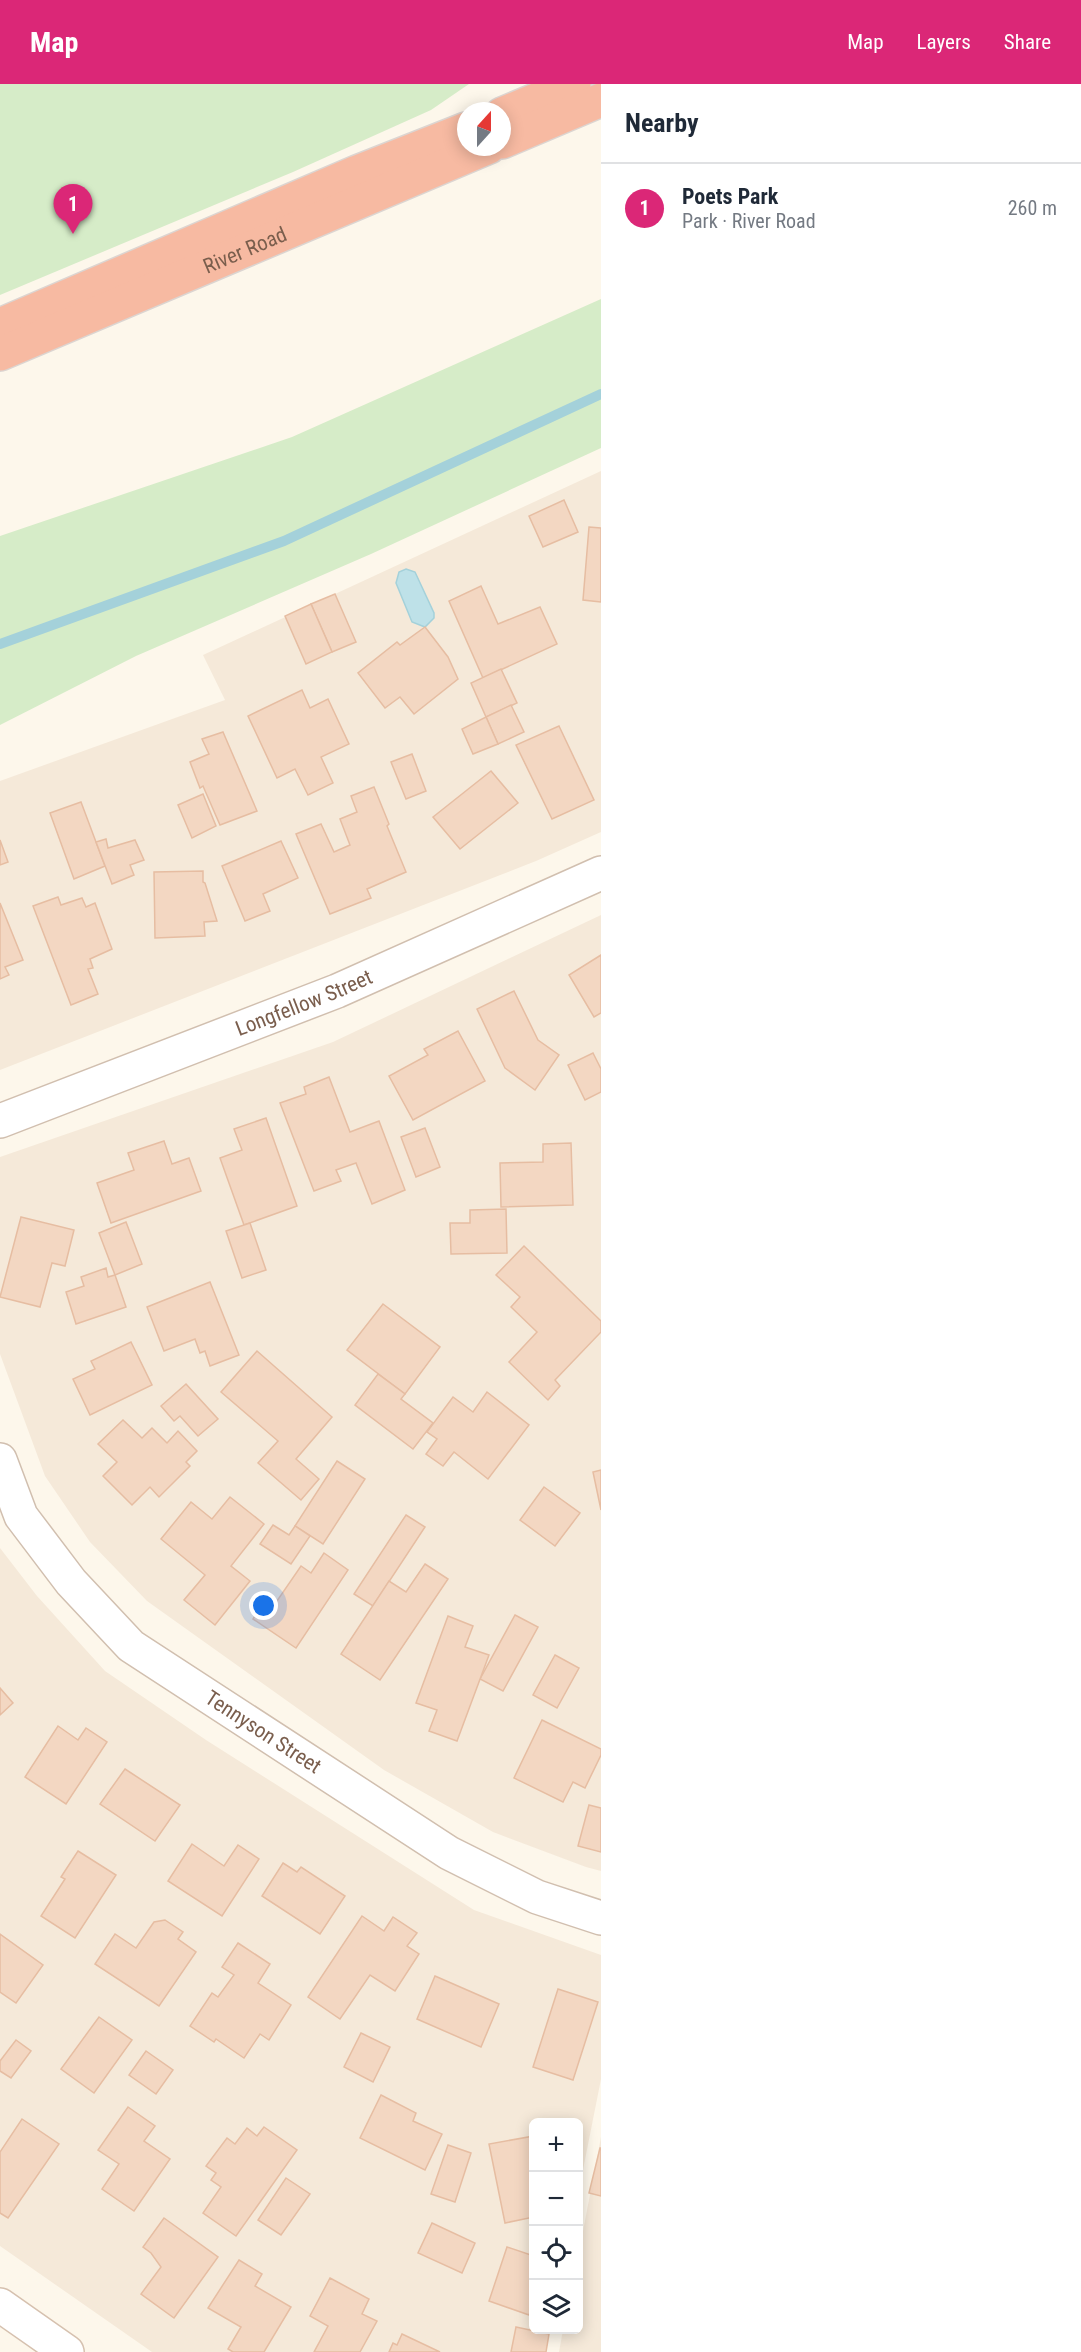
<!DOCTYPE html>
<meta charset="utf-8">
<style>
:root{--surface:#fff;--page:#f2f2f3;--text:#1f2937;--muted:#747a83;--line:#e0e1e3;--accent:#db2777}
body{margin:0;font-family:"Roboto Condensed",sans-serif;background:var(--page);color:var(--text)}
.controls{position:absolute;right:18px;bottom:18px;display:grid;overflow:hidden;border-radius:9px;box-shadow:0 3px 15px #0003}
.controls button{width:54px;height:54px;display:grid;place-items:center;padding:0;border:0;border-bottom:2px solid var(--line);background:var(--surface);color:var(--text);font:30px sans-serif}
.compass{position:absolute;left:457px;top:18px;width:54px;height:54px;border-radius:50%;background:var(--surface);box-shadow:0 3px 15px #0003;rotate:21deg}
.you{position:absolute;left:264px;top:1522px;width:21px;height:21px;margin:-15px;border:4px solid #fff;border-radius:50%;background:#1a73e8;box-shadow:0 0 0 9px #1a73e833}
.badge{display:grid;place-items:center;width:39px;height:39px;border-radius:50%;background:var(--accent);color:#fff;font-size:20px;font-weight:700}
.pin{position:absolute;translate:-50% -50px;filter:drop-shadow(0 2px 3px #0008)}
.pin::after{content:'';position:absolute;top:32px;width:21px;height:18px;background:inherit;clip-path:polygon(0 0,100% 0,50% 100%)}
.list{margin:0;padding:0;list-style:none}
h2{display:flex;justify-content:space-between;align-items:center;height:78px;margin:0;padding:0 24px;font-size:26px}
h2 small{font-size:20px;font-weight:400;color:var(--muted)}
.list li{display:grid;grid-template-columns:39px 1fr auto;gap:18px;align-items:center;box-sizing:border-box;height:90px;padding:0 24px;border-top:2px solid var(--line)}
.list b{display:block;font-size:22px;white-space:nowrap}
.list p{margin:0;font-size:20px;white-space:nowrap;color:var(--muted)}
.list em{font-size:20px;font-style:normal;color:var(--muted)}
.icon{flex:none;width:33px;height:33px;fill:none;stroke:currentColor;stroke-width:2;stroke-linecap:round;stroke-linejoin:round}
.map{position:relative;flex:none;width:601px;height:2268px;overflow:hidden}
header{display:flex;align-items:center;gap:36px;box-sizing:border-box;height:84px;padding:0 30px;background:var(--accent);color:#fff}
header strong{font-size:28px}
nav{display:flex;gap:33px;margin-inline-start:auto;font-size:21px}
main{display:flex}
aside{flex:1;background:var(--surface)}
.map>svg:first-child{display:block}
</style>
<header>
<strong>Map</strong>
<nav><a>Map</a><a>Layers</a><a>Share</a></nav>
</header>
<main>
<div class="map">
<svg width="601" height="2268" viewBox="0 0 601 2268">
<rect width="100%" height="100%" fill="#fdf7eb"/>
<g fill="#f5e9d9">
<polygon points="601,387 601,748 536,777 0,986 0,697 225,616 203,571"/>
<polygon points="601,831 601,1787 586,1783 493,1748 384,1686 147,1517 90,1458 45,1392 0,1270 0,1073 333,958"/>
<polygon points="0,1464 37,1512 105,1587 206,1656 474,1826 601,1871 601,1995 579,2106 578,2038 534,2038 534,2246 550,2246 546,2268 152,2268 0,2162"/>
<polygon points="601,2053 601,2268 559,2268 563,2246 578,2246 579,2168"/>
</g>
<g fill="#d6ecc8">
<polygon points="0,0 469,0 431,26 293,88 0,211"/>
<polygon points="601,215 601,364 371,470 136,572 0,641 0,452 292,353"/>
</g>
<polygon fill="#bee1e8" stroke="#a4d1da" stroke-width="1.5" points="406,485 415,488 434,529 434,534 425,543 412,538 396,499 399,488"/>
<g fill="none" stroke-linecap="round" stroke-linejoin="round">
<polyline stroke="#a4d1da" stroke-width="10" points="0,560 284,457 601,310"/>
</g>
<g fill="#f3d7c2" stroke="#e6bda2" stroke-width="1.5">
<polygon points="564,416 578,448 543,463 529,432"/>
<polygon points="589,443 601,444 601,518 583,516"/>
<polygon points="481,502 498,540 540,523 557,560 483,594 449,517"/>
<polygon points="335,510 356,558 332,568 311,520"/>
<polygon points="311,520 332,568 306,580 285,532"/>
<polygon points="425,543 448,573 458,595 414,630 400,613 385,624 358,589 397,558 400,561"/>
<polygon points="501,585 517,619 486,633 471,599"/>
<polygon points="302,606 310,624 328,615 349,660 321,673 333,699 308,711 295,685 277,694 248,632"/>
<polygon points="511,621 524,648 498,660 486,633"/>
<polygon points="486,633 498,660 473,670 462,645"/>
<polygon points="559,642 594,716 552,735 516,661"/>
<polygon points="223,648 257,727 220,741 203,702 200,704 190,678 209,670 202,655"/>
<polygon points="412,670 426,707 406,715 391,678"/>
<polygon points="491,687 518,719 460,765 433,733"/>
<polygon points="374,703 389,740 387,742 406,788 367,805 371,814 330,830 296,750 321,740 334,768 350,761 340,735 357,728 351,712"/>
<polygon points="203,710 216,742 192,754 178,721"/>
<polygon points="81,718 105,782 74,795 50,729"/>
<polygon points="106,755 108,764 135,756 144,776 130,781 134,791 112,800 96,758"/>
<polygon points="0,756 8,778 0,781"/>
<polygon points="281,757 298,794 263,810 270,827 245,837 222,782"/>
<polygon points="203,787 203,798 205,799 217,837 204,838 205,852 155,854 154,788"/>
<polygon points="58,813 61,821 82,814 86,823 95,819 112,865 90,875 93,884 88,885 98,910 71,921 33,822"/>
<polygon points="0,819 23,876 5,883 9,891 0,895"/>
<polygon points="601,871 601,929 594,933 569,891"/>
<polygon points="514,907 538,956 559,971 535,1006 505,984 477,925"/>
<polygon points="458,947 485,997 413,1036 389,992 428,971 424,965"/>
<polygon points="593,969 601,985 601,1008 585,1016 568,981"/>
<polygon points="329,993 350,1048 379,1037 405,1106 372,1120 356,1079 336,1086 341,1097 314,1107 280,1019 306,1010 304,1003"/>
<polygon points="266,1034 297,1122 244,1141 220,1074 242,1066 234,1045"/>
<polygon points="425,1044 440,1083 416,1093 401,1053"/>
<polygon points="164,1057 172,1080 189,1074 201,1107 111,1139 97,1099 134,1086 128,1069"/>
<polygon points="571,1059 573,1121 501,1123 500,1079 543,1078 543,1060"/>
<polygon points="506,1125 507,1169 451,1170 450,1139 470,1139 470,1126"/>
<polygon points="21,1133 74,1146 65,1182 52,1179 40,1223 0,1213"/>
<polygon points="126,1138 142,1180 115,1191 99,1149"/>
<polygon points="250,1139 266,1186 242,1194 226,1147"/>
<polygon points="524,1162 601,1237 601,1248 555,1296 560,1302 548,1316 509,1278 537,1248 511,1223 520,1213 496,1191"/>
<polygon points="106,1184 108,1193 115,1191 126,1223 76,1240 66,1208 84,1202 81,1193"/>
<polygon points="210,1198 239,1271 210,1282 205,1267 200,1269 195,1255 164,1267 147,1223"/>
<polygon points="383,1220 440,1263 405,1310 347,1266"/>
<polygon points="131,1258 152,1301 90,1331 73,1295 95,1285 91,1277"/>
<polygon points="257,1267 332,1333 296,1375 319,1395 301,1416 258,1379 278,1357 221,1308"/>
<polygon points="378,1290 405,1310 401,1315 433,1339 413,1365 355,1321"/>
<polygon points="186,1300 218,1335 198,1352 180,1332 174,1337 161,1322"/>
<polygon points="487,1308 529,1341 488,1395 454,1368 443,1382 426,1370 437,1355 427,1348 453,1313 473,1328"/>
<polygon points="123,1336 142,1354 152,1344 167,1359 178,1347 197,1367 186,1378 190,1382 159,1413 150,1403 132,1421 103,1392 117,1378 98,1360"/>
<polygon points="337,1377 365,1395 323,1460 295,1442"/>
<polygon points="601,1386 601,1426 593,1388"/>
<polygon points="544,1403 580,1429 555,1462 520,1436"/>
<polygon points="230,1413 264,1440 231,1482 250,1497 215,1541 184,1516 205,1491 161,1455 191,1418 212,1435"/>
<polygon points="406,1431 425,1443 373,1522 354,1510"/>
<polygon points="273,1441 289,1451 295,1442 310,1452 291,1480 260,1460"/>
<polygon points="324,1469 348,1486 296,1564 253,1535 268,1511 277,1517 301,1482 311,1489"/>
<polygon points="425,1480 448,1495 380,1596 341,1570 389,1497 406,1508"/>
<polygon points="515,1531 538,1543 503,1607 480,1595"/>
<polygon points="448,1532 473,1542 465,1563 489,1571 457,1657 429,1647 437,1626 416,1619"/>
<polygon points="555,1571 579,1584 557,1624 533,1611"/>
<polygon points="0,1604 13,1619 0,1631"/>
<polygon points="542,1636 601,1665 601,1671 585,1704 573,1698 563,1718 514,1694"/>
<polygon points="58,1642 78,1656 86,1644 107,1658 66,1720 25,1693"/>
<polygon points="125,1685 180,1721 155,1757 100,1720"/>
<polygon points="589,1721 601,1724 601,1768 578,1762"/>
<polygon points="192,1760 224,1782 238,1761 259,1775 222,1832 168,1797"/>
<polygon points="78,1767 116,1791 75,1854 41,1832 65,1795 61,1793"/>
<polygon points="283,1779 297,1788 301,1783 345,1812 320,1850 262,1812"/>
<polygon points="362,1832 384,1847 393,1833 417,1849 407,1862 419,1870 395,1907 370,1891 340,1935 308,1913"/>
<polygon points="165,1836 183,1848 178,1855 196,1868 159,1922 95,1880 115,1850 136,1864 154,1838"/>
<polygon points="0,1850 43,1881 16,1919 0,1908"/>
<polygon points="238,1859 270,1880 258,1899 291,1921 269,1956 260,1950 244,1974 216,1955 214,1958 190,1942 212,1909 218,1913 234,1891 222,1883"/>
<polygon points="435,1892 499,1920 481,1963 417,1935"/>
<polygon points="558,1905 598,1918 573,1996 533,1983"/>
<polygon points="99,1933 132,1956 94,2009 61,1985"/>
<polygon points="361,1949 390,1963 373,1998 344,1983"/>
<polygon points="16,1956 31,1967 11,1994 0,1987 0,1977"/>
<polygon points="146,1967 173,1986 156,2010 129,1991"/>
<polygon points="381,2011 416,2029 413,2037 442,2050 425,2086 360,2054"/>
<polygon points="128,2023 155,2042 144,2057 170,2075 134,2127 102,2105 119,2080 98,2066"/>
<polygon points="22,2035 59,2060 8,2134 0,2129 0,2068"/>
<polygon points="264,2043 297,2066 236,2152 203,2129 221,2103 211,2096 216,2089 206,2082 227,2054 235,2060 247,2044 257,2052"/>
<polygon points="534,2052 534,2133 505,2139 489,2060"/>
<polygon points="448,2061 471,2069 455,2118 431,2110"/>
<polygon points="600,2064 601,2064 601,2112 589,2109"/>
<polygon points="286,2094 310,2110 281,2151 258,2136"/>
<polygon points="164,2134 218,2173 174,2234 141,2210 161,2183 151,2169 143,2163"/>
<polygon points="432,2139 475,2159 462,2189 418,2169"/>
<polygon points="507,2163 534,2172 534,2217 529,2231 489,2217"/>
<polygon points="239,2176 262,2190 255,2202 291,2223 264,2268 233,2268 228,2265 241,2243 208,2224"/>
<polygon points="330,2194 369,2215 362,2230 377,2237 360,2268 314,2268 328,2242 310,2232"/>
<polygon points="516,2243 549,2250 546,2268 511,2268"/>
<polygon points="402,2250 440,2268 389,2268 393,2259 397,2261"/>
</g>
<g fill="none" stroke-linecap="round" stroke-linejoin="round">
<g stroke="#d1bfaf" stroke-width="36">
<g id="street">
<path id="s1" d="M0,1037L337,907L601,789"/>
<path id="s2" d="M0,1376L21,1432L71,1498L131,1562L449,1769L537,1813L601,1834"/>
</g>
</g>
<g stroke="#d6c1af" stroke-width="36">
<polyline id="secondary" points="0,2221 67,2268"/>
</g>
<g stroke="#dcd5d1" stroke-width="36">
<g id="highway">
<polyline points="502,30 574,0"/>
<polyline points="502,58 601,16"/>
<polyline points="0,241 357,88 466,45"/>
<path id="s3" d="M0,270L489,63"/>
</g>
</g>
<use href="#street" stroke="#fff" stroke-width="33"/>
<use href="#secondary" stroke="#fff" stroke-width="33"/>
<use href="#highway" stroke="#f7baa2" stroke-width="33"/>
</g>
<g text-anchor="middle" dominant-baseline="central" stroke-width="4.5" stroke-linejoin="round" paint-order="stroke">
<g font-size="21" fill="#7a5e4d" stroke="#fffaf3">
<text stroke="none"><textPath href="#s3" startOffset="266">River Road</textPath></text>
<text stroke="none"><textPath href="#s1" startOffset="326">Longfellow Street</textPath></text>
<text stroke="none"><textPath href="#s2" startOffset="388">Tennyson Street</textPath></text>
</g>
</g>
</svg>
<div class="controls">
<button>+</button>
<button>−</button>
<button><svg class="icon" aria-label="locate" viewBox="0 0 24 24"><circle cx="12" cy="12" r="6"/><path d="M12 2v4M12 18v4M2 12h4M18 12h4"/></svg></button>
<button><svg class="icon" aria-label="layers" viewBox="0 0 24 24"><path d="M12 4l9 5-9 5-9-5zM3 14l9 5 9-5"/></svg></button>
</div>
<svg class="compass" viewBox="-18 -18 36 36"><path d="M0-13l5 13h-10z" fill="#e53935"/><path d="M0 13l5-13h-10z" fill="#747a83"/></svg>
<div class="you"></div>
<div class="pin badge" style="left:73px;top:150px">1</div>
</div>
<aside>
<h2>Nearby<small></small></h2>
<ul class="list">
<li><span class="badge">1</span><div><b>Poets Park</b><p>Park · River Road</p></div><em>260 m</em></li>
</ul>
</aside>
</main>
